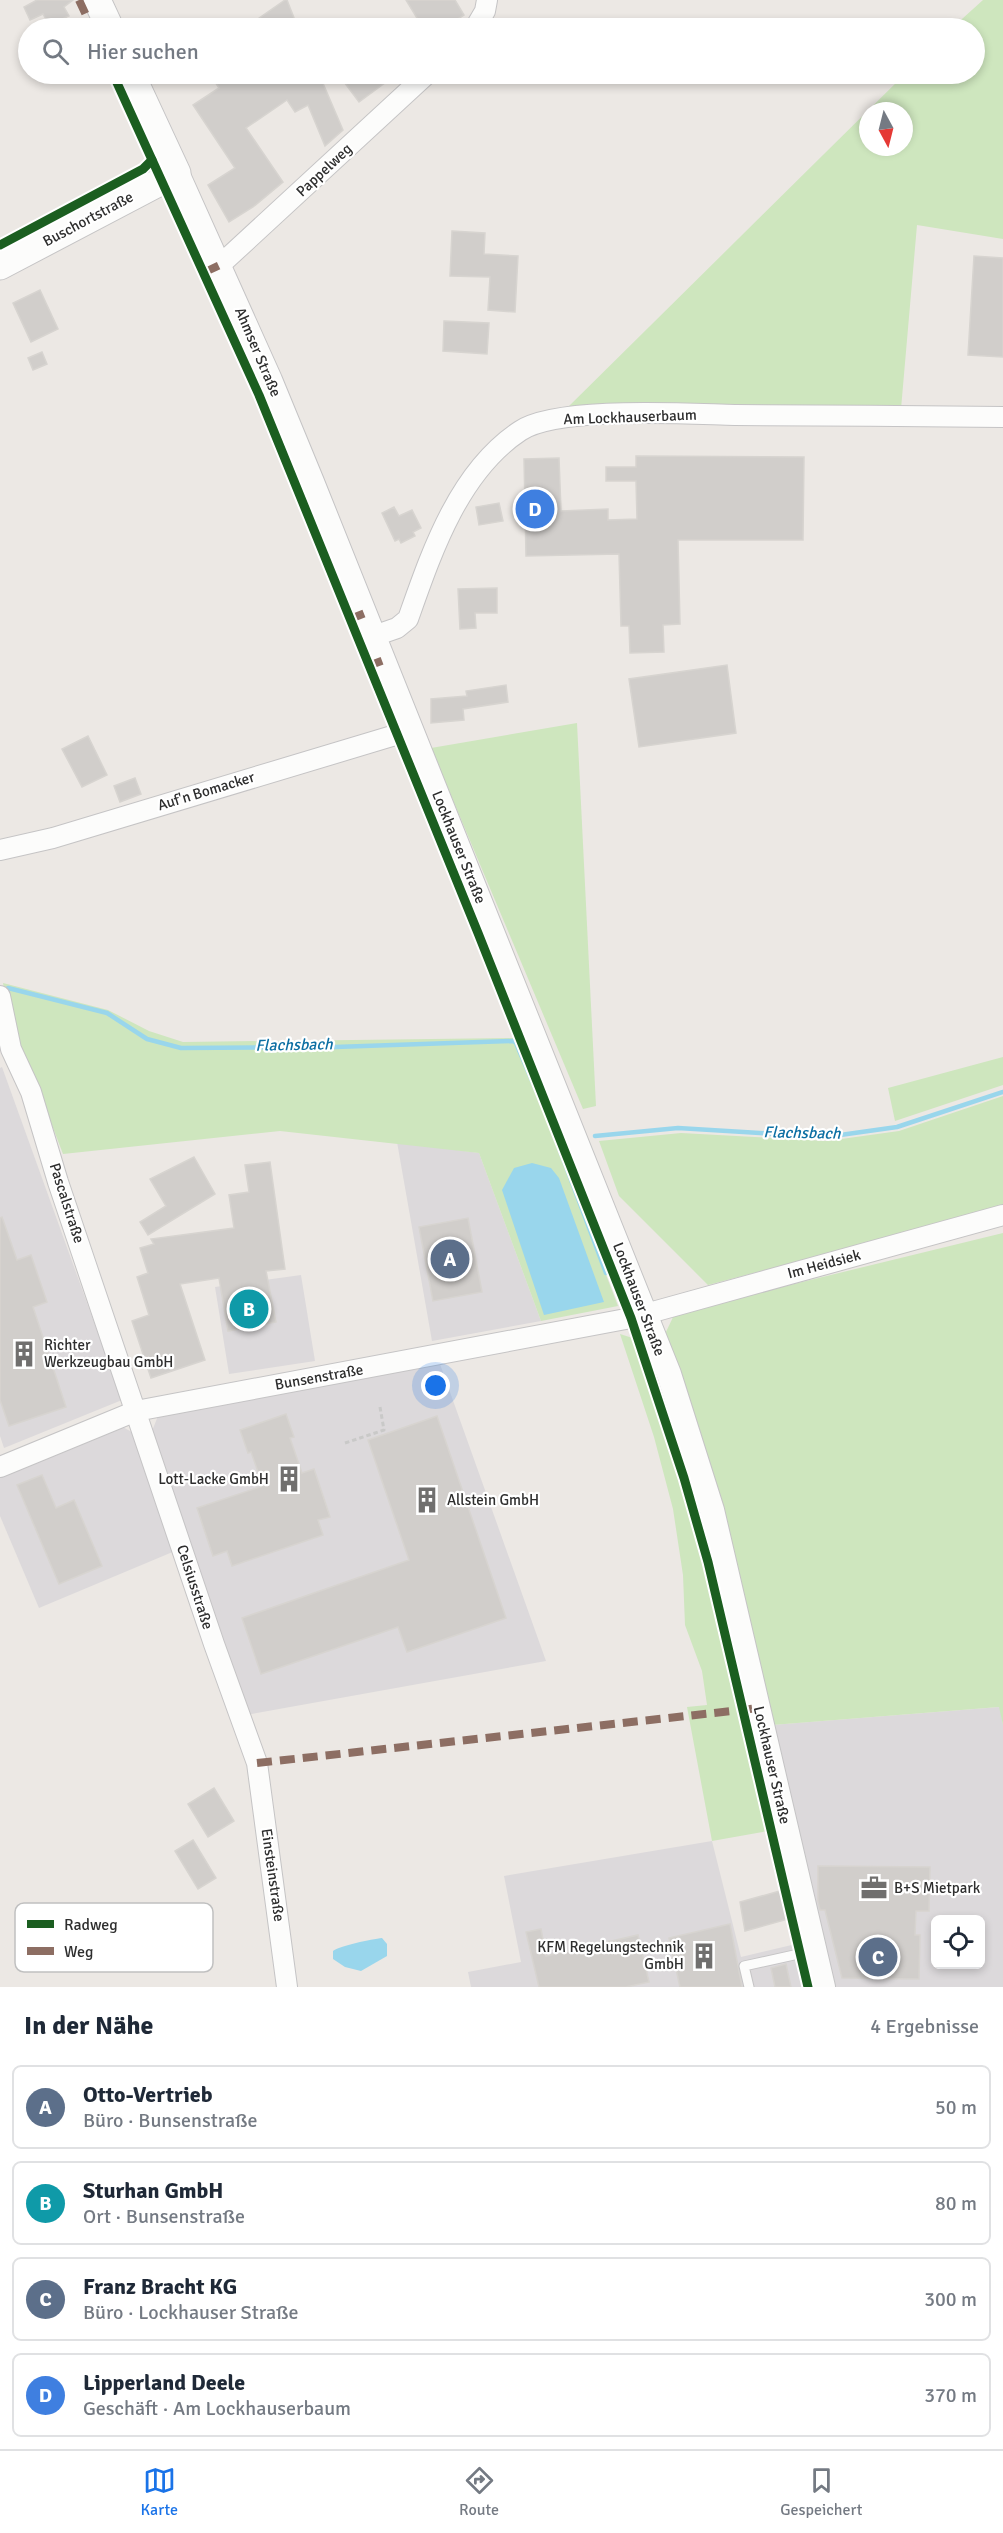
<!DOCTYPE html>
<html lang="de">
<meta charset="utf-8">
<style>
:root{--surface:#fff;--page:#f2f2f3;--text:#1f2937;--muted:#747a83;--line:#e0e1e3;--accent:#1a73e8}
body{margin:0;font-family:Signika,sans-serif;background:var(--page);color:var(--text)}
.controls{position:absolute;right:18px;bottom:18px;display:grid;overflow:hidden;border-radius:9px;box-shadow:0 3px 9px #0003}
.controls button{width:54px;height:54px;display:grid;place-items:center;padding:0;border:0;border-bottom:2px solid var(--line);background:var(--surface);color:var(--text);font:30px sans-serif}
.compass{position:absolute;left:859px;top:102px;width:54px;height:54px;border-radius:50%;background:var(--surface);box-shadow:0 3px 9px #0003;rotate:173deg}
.you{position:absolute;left:436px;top:1386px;width:21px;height:21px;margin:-15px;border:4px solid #fff;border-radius:50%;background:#1a73e8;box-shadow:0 0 0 9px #1a73e833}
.badge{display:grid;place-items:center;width:39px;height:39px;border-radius:50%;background:var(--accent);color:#fff;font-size:20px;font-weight:700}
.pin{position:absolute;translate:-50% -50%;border:3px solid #fff;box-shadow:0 2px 6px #0006}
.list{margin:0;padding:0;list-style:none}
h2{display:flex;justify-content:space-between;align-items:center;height:78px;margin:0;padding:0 24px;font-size:26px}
h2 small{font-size:20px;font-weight:400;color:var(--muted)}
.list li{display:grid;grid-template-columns:39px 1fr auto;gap:18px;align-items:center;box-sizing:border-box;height:84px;margin:0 12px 12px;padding:0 12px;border:2px solid var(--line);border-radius:9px}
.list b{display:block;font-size:22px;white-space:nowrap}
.list p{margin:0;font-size:20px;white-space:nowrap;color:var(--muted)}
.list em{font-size:20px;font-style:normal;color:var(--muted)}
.icon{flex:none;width:33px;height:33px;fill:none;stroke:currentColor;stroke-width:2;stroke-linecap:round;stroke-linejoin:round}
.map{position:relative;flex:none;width:1003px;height:1987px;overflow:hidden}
.search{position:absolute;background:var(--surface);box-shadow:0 3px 9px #0003;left:18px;right:18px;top:18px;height:66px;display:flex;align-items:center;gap:15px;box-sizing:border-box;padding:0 21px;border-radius:33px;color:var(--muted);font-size:22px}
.sheet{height:462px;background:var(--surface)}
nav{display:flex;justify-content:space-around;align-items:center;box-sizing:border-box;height:84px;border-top:2px solid var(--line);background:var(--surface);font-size:16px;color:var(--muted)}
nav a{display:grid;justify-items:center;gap:3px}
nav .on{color:var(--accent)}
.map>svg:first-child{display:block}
</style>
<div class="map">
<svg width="1003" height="1987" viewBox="0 0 1003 1987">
<rect width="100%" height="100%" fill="#ece8e4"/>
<g fill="#dcd9db" fill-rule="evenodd">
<polygon points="2,1067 122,1400 4,1448 0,1436 0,1068"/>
<polygon points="397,1142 479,1153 541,1321 432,1341"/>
<polygon points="301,1275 315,1361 229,1374 215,1287"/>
<polygon points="440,1364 546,1661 246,1715 152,1431 158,1416 295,1389"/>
<polygon points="121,1426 137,1435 175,1551 39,1608 0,1516 0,1475"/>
<path d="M1000,1707L1003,1725V1987H833L772,1725ZM936,1920H980V1964H936Z"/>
<polygon points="712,1841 741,1957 796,1944 806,1987 471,1987 468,1972 521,1962 504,1876"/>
</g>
<g fill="#cee6be" fill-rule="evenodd">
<path d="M983,0H1003V239L917,225L901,409L564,411L905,74H974V28H952ZM868,111H904V147H868Z"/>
<polygon points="577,723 596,1106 583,1109 431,748"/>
<polygon points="3,983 108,1010 149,1031 183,1042 515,1038 618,1306 541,1321 479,1153 280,1131 63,1154 32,1073 15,1044"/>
<polygon points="1003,1057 1003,1085 895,1121 888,1088"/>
<polygon points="1003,1096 1003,1207 708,1285 619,1196 599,1141 681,1133 827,1141 899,1131"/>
<polygon points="1003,1233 1003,1725 999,1707 772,1725 665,1334 675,1313"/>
<polygon points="620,1334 645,1342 685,1470 706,1571 768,1831 712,1841 687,1707 707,1705 702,1671 685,1625 683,1575 673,1509 654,1437"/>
</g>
<g fill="#99d6ec">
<polygon points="532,1163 551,1168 559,1178 604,1302 544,1315 502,1190 514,1168"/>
<path d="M382,1938L387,1944V1956L361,1971L345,1967L333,1959V1951C339,1946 372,1939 382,1938Z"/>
</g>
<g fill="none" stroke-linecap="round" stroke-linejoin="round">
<g stroke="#99d6ec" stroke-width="4.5">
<polyline points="8,988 107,1013 147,1039 181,1048 335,1047 513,1041 516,1043 546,1113"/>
<polyline points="595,1136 678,1128 826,1137 897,1127 1003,1092"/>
<polyline points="555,1137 606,1273"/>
</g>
</g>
<g fill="#d1cecb" stroke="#d7d4d0" stroke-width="1.5">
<polygon points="37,0 73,0 64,7 69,16 49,25 43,14 30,20 24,7"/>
<polygon points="285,0 287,0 298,28 245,28"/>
<polygon points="406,0 455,0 464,15 444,28 401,28 417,18"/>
<polygon points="210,74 319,74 343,130 325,146 308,105 295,112 287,100 246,128 283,182 253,207 229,222 208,185 235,168 193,105 219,88"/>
<polygon points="356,74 397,74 359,102 344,82"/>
<polygon points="452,231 485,233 484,254 518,256 515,312 488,310 490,277 450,276"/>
<polygon points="974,256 1003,258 1003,357 968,355"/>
<polygon points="40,290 58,329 31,342 13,303"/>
<polygon points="444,321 489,323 487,354 443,351"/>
<polygon points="42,352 47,364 33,370 28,358"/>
<polygon points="636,456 804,457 803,540 678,540 680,624 663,625 664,652 630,653 629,626 621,626 619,554 526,556 524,459 559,458 561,511 608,509 608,520 637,519 636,481 606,481 606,467 636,467"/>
<polygon points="499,503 503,521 479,525 476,507"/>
<polygon points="394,507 399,516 412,510 421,528 413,532 415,536 401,543 399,539 395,541 382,513"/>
<polygon points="497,588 497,613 475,613 476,628 460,629 458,589"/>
<polygon points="727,665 736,733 639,747 629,679"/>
<polygon points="506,685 508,702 463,709 464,720 431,723 431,699 467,696 466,691"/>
<polygon points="88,736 107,775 82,787 62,749"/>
<polygon points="135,778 141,794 120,802 114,786"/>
<polygon points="194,1157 215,1194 148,1235 140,1222 166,1206 150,1179"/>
<polygon points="270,1162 285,1269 266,1271 276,1322 228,1331 219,1278 180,1284 205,1360 151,1378 132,1321 149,1315 137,1277 148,1273 140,1248 154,1244 151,1239 234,1228 229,1195 249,1192 245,1165"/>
<polygon points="2,1217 17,1260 31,1255 47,1302 33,1307 66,1407 9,1426 0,1400 0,1218"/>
<polygon points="468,1218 482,1292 433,1301 419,1227"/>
<polygon points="286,1414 294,1437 290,1438 302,1473 314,1469 330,1517 318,1520 323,1535 232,1566 227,1551 213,1556 197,1508 263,1486 251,1452 248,1453 240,1430"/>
<polygon points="437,1416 506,1618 407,1652 398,1627 261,1674 242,1618 409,1560 368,1440"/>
<polygon points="42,1475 56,1508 74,1500 102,1566 59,1584 17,1485"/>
<polygon points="214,1788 234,1821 208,1837 188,1804"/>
<polygon points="193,1840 216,1878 198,1889 175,1851"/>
<polygon points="818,1866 930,1867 929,1911 916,1911 915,1935 920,1935 919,1979 842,1978 825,1910 820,1910 818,1901"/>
<polygon points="780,1891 788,1919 745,1931 740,1902"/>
<polygon points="730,1924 742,1987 680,1987 669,1938"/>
<polygon points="541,1929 546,1956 638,1935 649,1982 626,1987 539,1987 526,1932"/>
<polygon points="786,1964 791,1987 775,1987 771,1968"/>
</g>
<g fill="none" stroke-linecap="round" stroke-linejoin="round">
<g stroke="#c5c4c5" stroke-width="11">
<polyline id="service" points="749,1987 744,1966 812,1951"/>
</g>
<g stroke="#c5c4c5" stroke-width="22">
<g id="minor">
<polyline points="475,28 485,11 487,0"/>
<polyline points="220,265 427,74"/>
<path d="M374,636L397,628L408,619C431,554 458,472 520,431C557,406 687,414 735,415C824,415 914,416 1003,417"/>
<polyline points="0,850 53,838 412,730"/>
<polyline points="0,996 11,1049 31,1092 58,1182 214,1644 257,1763 287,1987"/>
<polyline points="0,1467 136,1411 631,1318 1003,1215"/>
</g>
</g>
<g stroke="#c5c4c5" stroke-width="26">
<polyline id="tertiary" points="177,173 270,380 312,482 669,1374 712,1510 823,1987"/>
</g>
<g stroke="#c5c4c5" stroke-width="29">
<g id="secondary">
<polyline points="97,0 110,28"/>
<polyline points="0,266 177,173 131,74"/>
</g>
</g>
<polyline stroke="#c9c9c8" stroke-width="3" stroke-dasharray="4.5 3" stroke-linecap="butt" points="345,1443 384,1430 380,1407"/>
<use href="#service" stroke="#fcfcfb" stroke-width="9"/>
<use href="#minor" stroke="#fcfcfb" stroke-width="20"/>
<use href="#tertiary" stroke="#fcfcfb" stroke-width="24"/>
<use href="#secondary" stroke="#fcfcfb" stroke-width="27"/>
<g stroke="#8d6e63" stroke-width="8" stroke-dasharray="15 8" stroke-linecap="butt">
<polyline points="79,0 92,28"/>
<polyline points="205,272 220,265"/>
<polyline points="350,619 365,613"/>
<polyline points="368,666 384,660"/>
<polyline points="257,1763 759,1708"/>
</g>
<g stroke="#fff" stroke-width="13">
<g id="cycleway">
<polyline points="113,74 259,395 478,933 631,1318 684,1478 708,1562 808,1987"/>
<polyline points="0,245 143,169 152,160"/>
</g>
</g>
<use href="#cycleway" stroke="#1b5e20" stroke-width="9"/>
</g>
<defs>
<g id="building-bare" transform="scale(2.07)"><path d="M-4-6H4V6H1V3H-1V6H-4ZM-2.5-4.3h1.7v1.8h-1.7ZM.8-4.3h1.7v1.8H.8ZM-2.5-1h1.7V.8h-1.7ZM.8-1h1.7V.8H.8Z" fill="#706f6e" stroke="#fff" stroke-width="2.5" paint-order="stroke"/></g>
<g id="office-bare" transform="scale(2.07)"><path d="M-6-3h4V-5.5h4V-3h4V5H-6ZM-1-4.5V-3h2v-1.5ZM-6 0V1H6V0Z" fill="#706f6e" stroke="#fff" stroke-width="2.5" paint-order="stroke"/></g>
</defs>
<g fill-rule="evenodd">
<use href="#building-bare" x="24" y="1354"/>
<use href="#building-bare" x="289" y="1479"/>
<use href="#building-bare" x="427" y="1500"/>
<use href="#office-bare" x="874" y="1888"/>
<use href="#building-bare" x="704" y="1956"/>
</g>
<g text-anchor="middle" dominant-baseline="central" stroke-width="4.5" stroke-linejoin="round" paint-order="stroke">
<g font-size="15" fill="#2e2e2e" stroke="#fff">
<text transform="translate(324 170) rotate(-43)">Pappelweg</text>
<text transform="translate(88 219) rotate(-28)">Buschortstraße</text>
<text transform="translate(258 352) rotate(67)">Ahmser Straße</text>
<text transform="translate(630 417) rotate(-2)">Am Lockhauserbaum</text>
<text transform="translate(206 791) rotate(-17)">Auf'n Bomacker</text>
<text transform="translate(459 847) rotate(68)">Lockhauser Straße</text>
<text transform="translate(67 1203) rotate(72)">Pascalstraße</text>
<text transform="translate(824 1264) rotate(-15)">Im Heidsiek</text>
<text transform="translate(639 1299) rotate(69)">Lockhauser Straße</text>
<text transform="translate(319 1377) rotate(-10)">Bunsenstraße</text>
<text transform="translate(195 1587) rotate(72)">Celsiusstraße</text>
<text transform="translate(772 1765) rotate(77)">Lockhauser Straße</text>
<text transform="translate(273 1875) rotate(82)">Einsteinstraße</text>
</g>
<g font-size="15" fill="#2e2e2e" stroke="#fff" text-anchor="start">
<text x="44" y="1345">Richter<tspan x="44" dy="17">Werkzeugbau GmbH</tspan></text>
<text x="269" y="1479" text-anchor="end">Lott-Lacke GmbH</text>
<text x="447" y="1500">Allstein GmbH</text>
<text x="894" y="1888">B+S Mietpark</text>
<text x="684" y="1947" text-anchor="end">KFM Regelungstechnik<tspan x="684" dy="17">GmbH</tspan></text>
</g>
<g font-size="16" font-style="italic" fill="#0d6fa3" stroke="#fff">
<text transform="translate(294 1045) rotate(-1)">Flachsbach</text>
<text transform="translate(802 1133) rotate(1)">Flachsbach</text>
</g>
</g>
<rect x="15" y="1903" width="198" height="69" rx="9" fill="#fff" stroke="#c0c0c0" stroke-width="1.5"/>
<rect x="27" y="1920" width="27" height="8" fill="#1b5e20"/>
<rect x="27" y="1947" width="27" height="8" fill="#8d6e63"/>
<g font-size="16" fill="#2e2e2e">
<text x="64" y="1930">Radweg</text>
<text x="64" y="1957">Weg</text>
</g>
</svg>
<div class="controls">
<button><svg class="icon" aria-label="locate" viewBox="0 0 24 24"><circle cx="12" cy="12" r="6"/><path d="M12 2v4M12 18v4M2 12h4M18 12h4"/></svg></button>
</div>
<svg class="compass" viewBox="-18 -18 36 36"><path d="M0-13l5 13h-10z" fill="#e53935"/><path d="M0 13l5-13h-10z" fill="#747a83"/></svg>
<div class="you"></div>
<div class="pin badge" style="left:450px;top:1259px;background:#5c6f8a">A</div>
<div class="pin badge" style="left:249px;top:1309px;background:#0f9aa8">B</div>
<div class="pin badge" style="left:878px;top:1957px;background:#5c6f8a">C</div>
<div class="pin badge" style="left:535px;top:509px;background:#3f7fe0">D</div>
<div class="search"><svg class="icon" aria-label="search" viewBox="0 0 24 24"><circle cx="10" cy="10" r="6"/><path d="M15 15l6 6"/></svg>Hier suchen</div>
</div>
<section class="sheet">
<h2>In der Nähe<small>4 Ergebnisse</small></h2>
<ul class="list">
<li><span class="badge" style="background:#5c6f8a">A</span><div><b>Otto-Vertrieb</b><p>Büro · Bunsenstraße</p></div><em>50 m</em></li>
<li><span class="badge" style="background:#0f9aa8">B</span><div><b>Sturhan GmbH</b><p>Ort · Bunsenstraße</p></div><em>80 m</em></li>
<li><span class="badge" style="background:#5c6f8a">C</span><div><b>Franz Bracht KG</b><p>Büro · Lockhauser Straße</p></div><em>300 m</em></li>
<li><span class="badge" style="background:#3f7fe0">D</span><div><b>Lipperland Deele</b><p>Geschäft · Am Lockhauserbaum</p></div><em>370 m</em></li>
</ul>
</section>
<nav>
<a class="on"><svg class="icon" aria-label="map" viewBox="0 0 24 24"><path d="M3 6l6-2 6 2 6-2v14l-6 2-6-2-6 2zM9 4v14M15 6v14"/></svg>Karte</a>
<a><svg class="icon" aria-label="directions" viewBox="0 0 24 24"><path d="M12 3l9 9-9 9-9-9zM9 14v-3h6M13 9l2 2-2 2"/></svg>Route</a>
<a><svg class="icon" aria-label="saved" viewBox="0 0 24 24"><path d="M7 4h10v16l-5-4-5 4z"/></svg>Gespeichert</a>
</nav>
